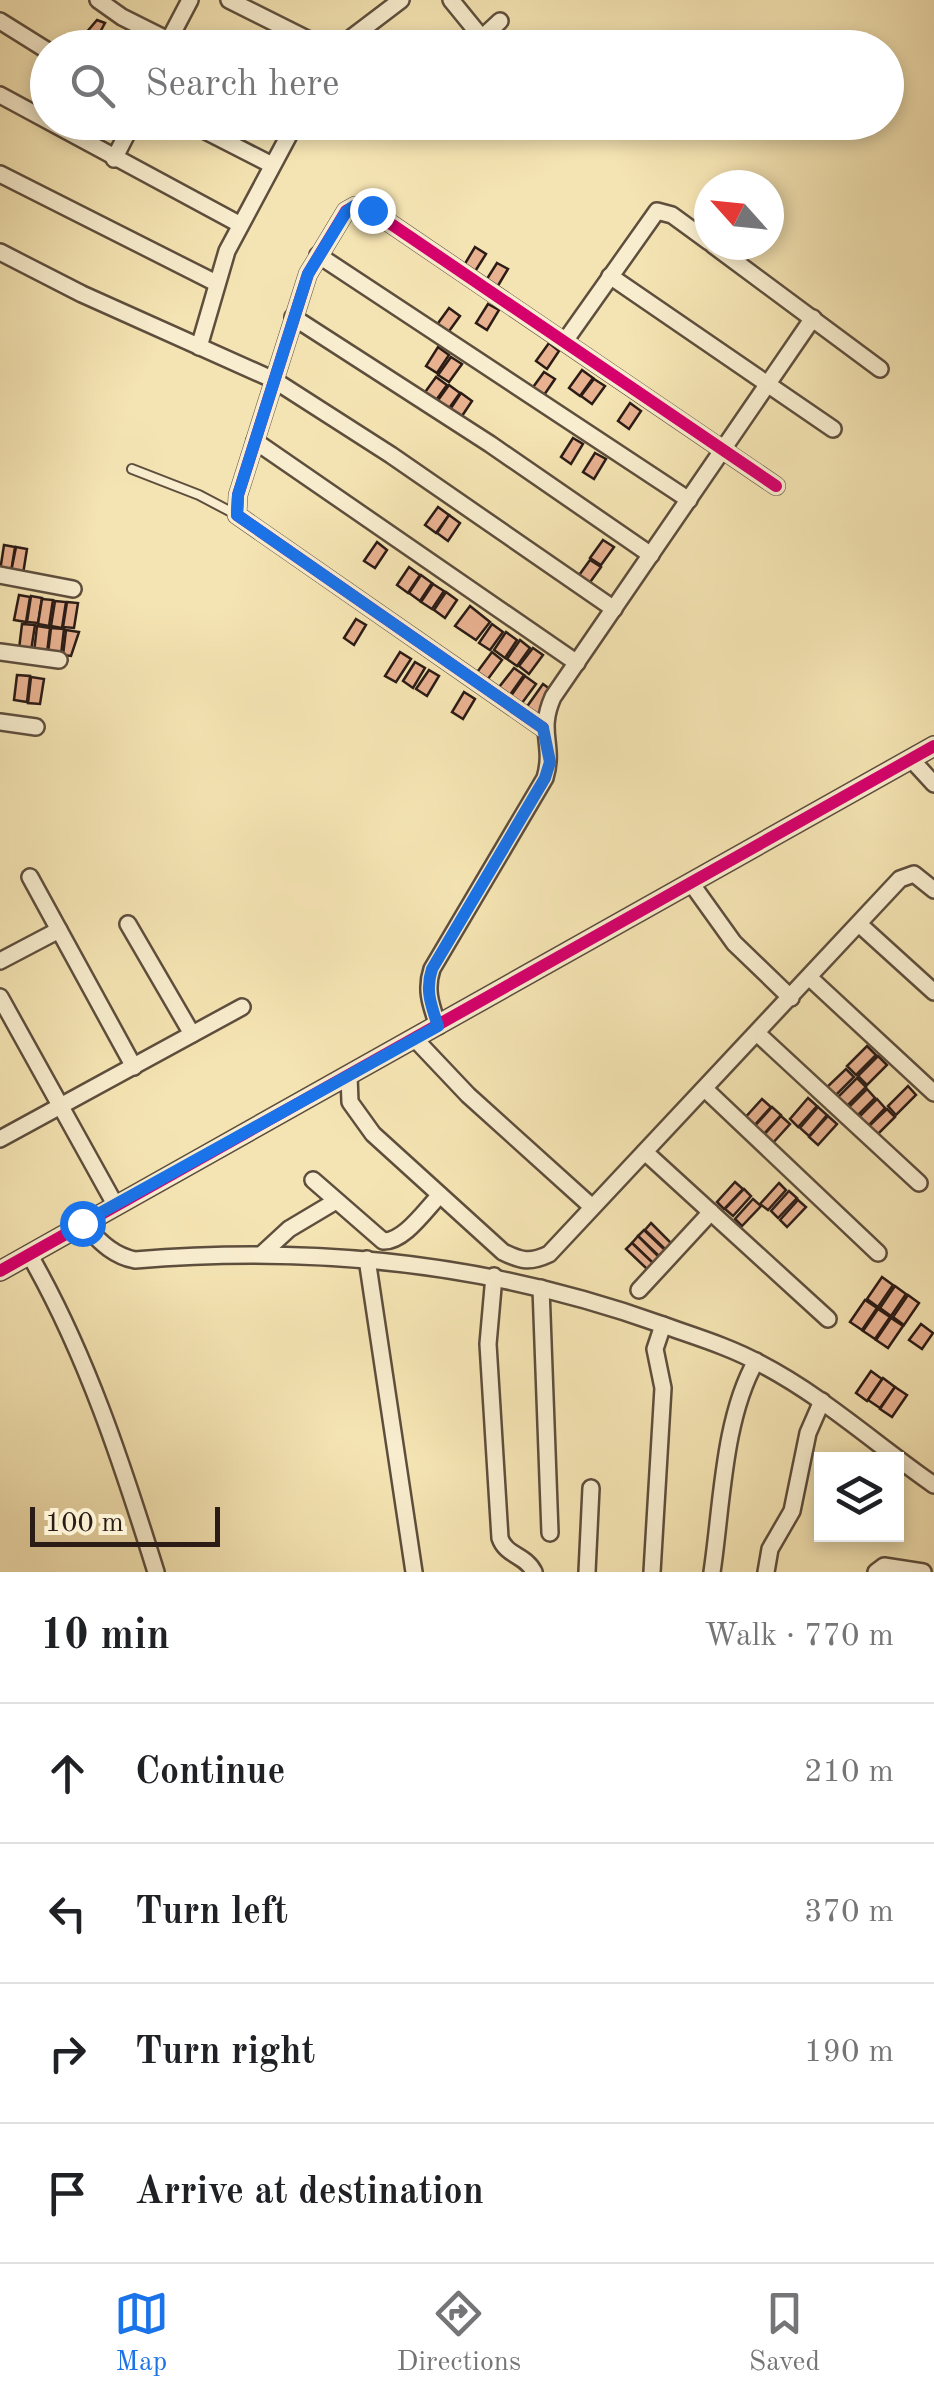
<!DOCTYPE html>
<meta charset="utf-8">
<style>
:root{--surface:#fff;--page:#f6f6f6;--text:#202124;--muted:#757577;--line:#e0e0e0;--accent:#1a73e8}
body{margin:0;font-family:"Old Standard TT",serif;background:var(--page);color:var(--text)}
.controls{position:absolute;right:30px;bottom:30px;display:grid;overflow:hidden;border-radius:0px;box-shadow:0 5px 15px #0003}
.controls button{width:90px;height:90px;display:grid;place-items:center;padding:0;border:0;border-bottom:2px solid var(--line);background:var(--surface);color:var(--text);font:50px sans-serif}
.compass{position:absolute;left:694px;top:170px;width:90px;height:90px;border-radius:50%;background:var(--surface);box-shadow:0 5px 15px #0003;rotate:297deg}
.scale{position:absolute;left:30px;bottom:25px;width:190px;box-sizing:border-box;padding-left:10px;border:5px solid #2b1c16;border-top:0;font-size:28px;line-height:35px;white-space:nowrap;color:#2b1c16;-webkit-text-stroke:8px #f8edce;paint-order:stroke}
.stop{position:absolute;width:30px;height:30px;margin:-22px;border:8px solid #1a73e8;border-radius:50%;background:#fff}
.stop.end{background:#1a73e8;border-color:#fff;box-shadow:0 2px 10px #0008}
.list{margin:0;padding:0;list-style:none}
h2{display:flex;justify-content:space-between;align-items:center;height:130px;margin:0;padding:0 40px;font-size:42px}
h2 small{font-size:32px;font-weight:400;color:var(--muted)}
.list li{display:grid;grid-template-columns:65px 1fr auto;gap:30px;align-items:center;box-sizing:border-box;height:140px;padding:0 40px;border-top:2px solid var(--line)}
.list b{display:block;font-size:38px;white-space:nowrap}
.list em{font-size:32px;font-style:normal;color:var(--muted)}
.icon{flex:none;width:55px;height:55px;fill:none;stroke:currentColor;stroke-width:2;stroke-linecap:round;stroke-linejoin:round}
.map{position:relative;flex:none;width:934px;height:1572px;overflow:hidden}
.search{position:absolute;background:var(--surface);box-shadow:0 5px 15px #0003;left:30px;right:30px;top:30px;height:110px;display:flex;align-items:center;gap:25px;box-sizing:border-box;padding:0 35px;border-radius:55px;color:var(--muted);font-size:38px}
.sheet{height:690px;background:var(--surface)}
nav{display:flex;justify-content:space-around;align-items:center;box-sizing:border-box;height:140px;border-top:2px solid var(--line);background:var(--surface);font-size:28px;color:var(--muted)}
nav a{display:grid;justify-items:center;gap:5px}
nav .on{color:var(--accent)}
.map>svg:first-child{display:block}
</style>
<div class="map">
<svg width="934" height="1572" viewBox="0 0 934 1572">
<rect width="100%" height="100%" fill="#f5e4b3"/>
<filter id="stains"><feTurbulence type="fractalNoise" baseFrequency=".002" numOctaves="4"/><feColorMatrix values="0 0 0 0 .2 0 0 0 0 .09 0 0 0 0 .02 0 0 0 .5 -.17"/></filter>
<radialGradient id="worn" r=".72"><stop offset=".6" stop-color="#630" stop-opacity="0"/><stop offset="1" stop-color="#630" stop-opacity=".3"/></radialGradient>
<g fill="#e8b190" stroke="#2b1c16" stroke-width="2.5">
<polygon points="97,20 105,23 93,45 80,40"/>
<polygon points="475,247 486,254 474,273 463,267"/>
<polygon points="497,263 508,269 496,289 485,282"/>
<polygon points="488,304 499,310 487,330 476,323"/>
<polygon points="449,308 460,316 447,334 436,326"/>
<polygon points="549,343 559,351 547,369 536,361"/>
<polygon points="438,347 449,355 437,373 426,366"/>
<polygon points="451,357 462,364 449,382 438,375"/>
<polygon points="582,370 593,378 580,396 569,388"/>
<polygon points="544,372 555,379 542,398 531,390"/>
<polygon points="436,377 447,385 434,403 423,395"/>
<polygon points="594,379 605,386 592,404 581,396"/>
<polygon points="449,385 460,393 447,411 436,403"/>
<polygon points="461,393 472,401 460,419 449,411"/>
<polygon points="630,403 641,411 629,429 618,421"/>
<polygon points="573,438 583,444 571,464 561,457"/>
<polygon points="595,453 606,459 594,479 583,472"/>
<polygon points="438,507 449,515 436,533 425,525"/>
<polygon points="449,515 460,523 448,541 437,533"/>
<polygon points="603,540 614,547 601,565 590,558"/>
<polygon points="377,542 387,550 375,568 364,561"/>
<polygon points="4,545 15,547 11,572 0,571"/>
<polygon points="16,547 27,549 23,574 11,572"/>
<polygon points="590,560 601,567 588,585 577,578"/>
<polygon points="409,567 420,575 408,593 397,585"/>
<polygon points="421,575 432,583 420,601 409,593"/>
<polygon points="433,584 444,591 432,609 421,602"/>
<polygon points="446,592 457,600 445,618 434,610"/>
<polygon points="19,595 30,597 26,622 14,620"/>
<polygon points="31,596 42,598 38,623 27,622"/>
<polygon points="42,599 53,600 49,626 38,624"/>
<polygon points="55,601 66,602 62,628 51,626"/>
<polygon points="67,602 78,603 74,628 63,627"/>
<polygon points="470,606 490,622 476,640 455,626"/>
<polygon points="356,619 366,625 354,645 344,638"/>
<polygon points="22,624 35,625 31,651 19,649"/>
<polygon points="492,624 503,632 490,650 479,643"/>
<polygon points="37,626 50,628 47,653 34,652"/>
<polygon points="51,628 64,629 61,655 48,653"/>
<polygon points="66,630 79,632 71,656 63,655"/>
<polygon points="506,632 517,640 505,658 494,650"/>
<polygon points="520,640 530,648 517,666 507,659"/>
<polygon points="533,648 543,655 529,674 519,666"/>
<polygon points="400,652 411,659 396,682 385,676"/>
<polygon points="492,652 502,660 485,683 475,675"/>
<polygon points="415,662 425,668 413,688 403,681"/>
<polygon points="514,668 524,675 507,699 496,691"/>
<polygon points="429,670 439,676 427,696 416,689"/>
<polygon points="17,675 30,676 27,702 14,700"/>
<polygon points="525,676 536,684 519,707 508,700"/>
<polygon points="31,677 44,679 40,704 28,703"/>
<polygon points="543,684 554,692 537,715 526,708"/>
<polygon points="464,692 475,699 463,719 452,712"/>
<polygon points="867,1046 876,1055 856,1075 847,1066"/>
<polygon points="878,1056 887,1065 867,1085 858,1076"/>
<polygon points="846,1069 854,1077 834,1097 826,1088"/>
<polygon points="857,1078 866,1087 846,1107 837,1098"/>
<polygon points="908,1086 916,1095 896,1115 888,1106"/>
<polygon points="867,1089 875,1098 855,1118 847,1109"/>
<polygon points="808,1098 817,1106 798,1127 790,1119"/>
<polygon points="762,1099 771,1107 752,1128 743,1120"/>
<polygon points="877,1099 885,1108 866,1128 857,1119"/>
<polygon points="772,1107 781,1115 762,1136 753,1128"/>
<polygon points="818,1107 827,1115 809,1136 800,1128"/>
<polygon points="887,1109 895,1117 875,1137 867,1128"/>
<polygon points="781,1116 790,1124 771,1145 762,1137"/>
<polygon points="828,1116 837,1124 818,1145 809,1137"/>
<polygon points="735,1182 743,1189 724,1209 717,1202"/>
<polygon points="779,1183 786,1190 768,1210 760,1204"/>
<polygon points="744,1189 751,1196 733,1216 725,1209"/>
<polygon points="789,1191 797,1198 778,1218 771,1211"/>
<polygon points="753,1199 761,1206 742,1226 735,1219"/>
<polygon points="798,1200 806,1207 787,1227 780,1220"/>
<polygon points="651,1223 672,1244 666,1250 645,1230"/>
<polygon points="644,1230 665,1250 659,1256 638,1236"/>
<polygon points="638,1236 659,1257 653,1263 632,1243"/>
<polygon points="632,1243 653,1263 647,1269 626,1249"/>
<polygon points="882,1277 893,1285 878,1307 867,1299"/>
<polygon points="895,1286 906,1294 891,1316 880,1308"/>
<polygon points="908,1295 919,1303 904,1325 893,1317"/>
<polygon points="865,1300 877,1308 862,1330 850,1322"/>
<polygon points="878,1309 890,1317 875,1339 863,1331"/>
<polygon points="891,1318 903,1326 888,1348 876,1340"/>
<polygon points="921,1324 933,1333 922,1349 909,1340"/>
<polygon points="871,1371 882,1379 867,1401 856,1393"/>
<polygon points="883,1378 895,1387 880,1408 868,1400"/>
<polygon points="895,1387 907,1395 892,1417 880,1409"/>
</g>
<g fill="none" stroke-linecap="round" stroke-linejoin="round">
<g stroke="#5e4e3d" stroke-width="12">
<polyline id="service" points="132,469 199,495 237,515"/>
</g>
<g stroke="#5e4e3d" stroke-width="20">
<g id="minor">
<polyline points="98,0 122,17 184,48"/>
<polyline points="229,0 313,42"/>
<polyline points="451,0 482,38"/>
<polyline points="0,21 48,51"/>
<polyline points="351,38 401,0"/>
<polyline points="169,40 190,0"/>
<polyline points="471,48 500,21"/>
<polyline points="0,95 239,224"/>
<polyline points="188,122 272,165"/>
<polyline points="114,159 133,122"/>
<polyline points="0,174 216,283"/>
<polyline points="713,245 880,369"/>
<polyline points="0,252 82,294 274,380 391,455 614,609"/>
<polyline points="318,255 689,500"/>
<polyline points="610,276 833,429"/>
<polyline points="293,317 490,444 651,555"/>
<polyline points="565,341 657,211 672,215 709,242"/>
<polyline points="199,347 227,251 296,122"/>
<polyline points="255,441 577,663"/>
<polyline points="0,575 73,589"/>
<polyline points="0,652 59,660"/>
<polyline points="0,722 36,727"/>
<polyline points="543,728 237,515 238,495 308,274 346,211 355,206 372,211 776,486"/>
<polyline points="911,759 934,784"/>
<polyline points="30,877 134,1067"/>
<polyline points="691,883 734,943 791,998"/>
<polyline points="128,924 192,1034"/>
<polyline points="859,924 934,992"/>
<polyline points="0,961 59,930"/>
<polyline points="810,978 934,1093"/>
<polyline points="0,997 116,1206"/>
<path d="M438,1026C431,1005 425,990 432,969L545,778C555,744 537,733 553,697L813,318"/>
<polyline points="758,1034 919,1183"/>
<polyline points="415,1039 468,1095 591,1206"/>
<path d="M349,1076L350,1102L373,1134L503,1252C521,1261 530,1263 549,1254L900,879L914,874L934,890"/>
<polyline points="706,1090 878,1253"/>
<polyline points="0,1139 242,1007"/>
<polyline points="645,1152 828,1319"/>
<path d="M313,1180L383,1241C404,1242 426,1209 440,1195"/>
<path d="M82,1223C99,1240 111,1255 135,1260C314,1245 490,1263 660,1324C693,1336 728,1346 759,1363C823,1396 875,1444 934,1485"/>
<polyline points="263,1253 289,1229 336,1201"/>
<path d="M29,1254C86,1353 122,1463 156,1572"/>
<polyline points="367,1259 414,1572"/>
<path d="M494,1276L488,1344L500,1538C506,1556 526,1555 534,1572"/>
<polyline points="541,1288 550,1533"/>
<polyline points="639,1290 711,1212"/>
<polyline points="587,1572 591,1488"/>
<polyline points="652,1572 663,1388 655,1349 663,1325"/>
<path d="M712,1572C722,1506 723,1419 756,1361"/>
<polyline points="766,1572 770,1549 792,1511 808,1433 822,1401"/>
<polyline points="876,1572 884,1566 923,1572"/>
</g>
</g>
<g stroke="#5e4e3d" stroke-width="22">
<polyline id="tertiary" points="0,1271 934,746"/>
</g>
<use href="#service" stroke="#f8edce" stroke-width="8"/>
<use href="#minor" stroke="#f8edce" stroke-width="15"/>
<use href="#tertiary" stroke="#f8edce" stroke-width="18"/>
<g stroke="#f8edce" stroke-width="19">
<g id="cycleway">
<polyline points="543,728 237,515 238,495 308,274 346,211 355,206 372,211 776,486"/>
<polyline points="0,1271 934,746"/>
</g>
</g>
<use href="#cycleway" stroke="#d6006c" stroke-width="12"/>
</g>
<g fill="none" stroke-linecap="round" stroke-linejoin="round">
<path stroke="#1a73e8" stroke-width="12" d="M82,1223L438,1026C431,1005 425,990 432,969L545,778L550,762L543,728L237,515L238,495L308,274L346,212L354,206L372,210"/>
</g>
<rect width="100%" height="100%" filter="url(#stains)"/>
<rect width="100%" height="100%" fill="url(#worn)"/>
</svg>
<div class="controls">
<button><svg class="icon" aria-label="layers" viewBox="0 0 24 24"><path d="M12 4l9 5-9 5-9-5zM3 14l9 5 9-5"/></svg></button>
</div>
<svg class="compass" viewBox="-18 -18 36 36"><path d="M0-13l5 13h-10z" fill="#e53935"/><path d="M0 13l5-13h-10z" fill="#757577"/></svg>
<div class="scale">100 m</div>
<div class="stop" style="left:82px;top:1223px"></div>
<div class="stop end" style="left:372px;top:210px"></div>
<div class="search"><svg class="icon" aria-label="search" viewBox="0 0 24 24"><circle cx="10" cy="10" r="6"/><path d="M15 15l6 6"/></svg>Search here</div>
</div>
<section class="sheet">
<h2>10 min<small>Walk · 770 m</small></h2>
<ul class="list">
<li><svg class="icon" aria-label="ahead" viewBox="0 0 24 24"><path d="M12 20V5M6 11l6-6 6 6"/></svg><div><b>Continue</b></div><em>210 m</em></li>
<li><svg class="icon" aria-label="left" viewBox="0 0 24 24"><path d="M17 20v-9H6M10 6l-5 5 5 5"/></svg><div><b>Turn left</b></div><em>370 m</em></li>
<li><svg class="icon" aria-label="right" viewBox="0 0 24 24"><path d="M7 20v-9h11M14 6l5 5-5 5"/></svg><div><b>Turn right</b></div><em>190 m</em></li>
<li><svg class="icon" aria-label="arrive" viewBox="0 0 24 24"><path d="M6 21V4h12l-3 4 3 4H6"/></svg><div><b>Arrive at destination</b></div></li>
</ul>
</section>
<nav>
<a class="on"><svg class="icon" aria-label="map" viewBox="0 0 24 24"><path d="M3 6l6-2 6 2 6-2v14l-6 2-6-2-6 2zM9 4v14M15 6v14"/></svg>Map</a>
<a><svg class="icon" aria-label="directions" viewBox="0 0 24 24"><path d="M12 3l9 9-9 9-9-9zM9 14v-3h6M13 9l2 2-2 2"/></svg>Directions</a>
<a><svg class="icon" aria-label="saved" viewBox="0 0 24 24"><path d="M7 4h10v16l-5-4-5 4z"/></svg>Saved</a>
</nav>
